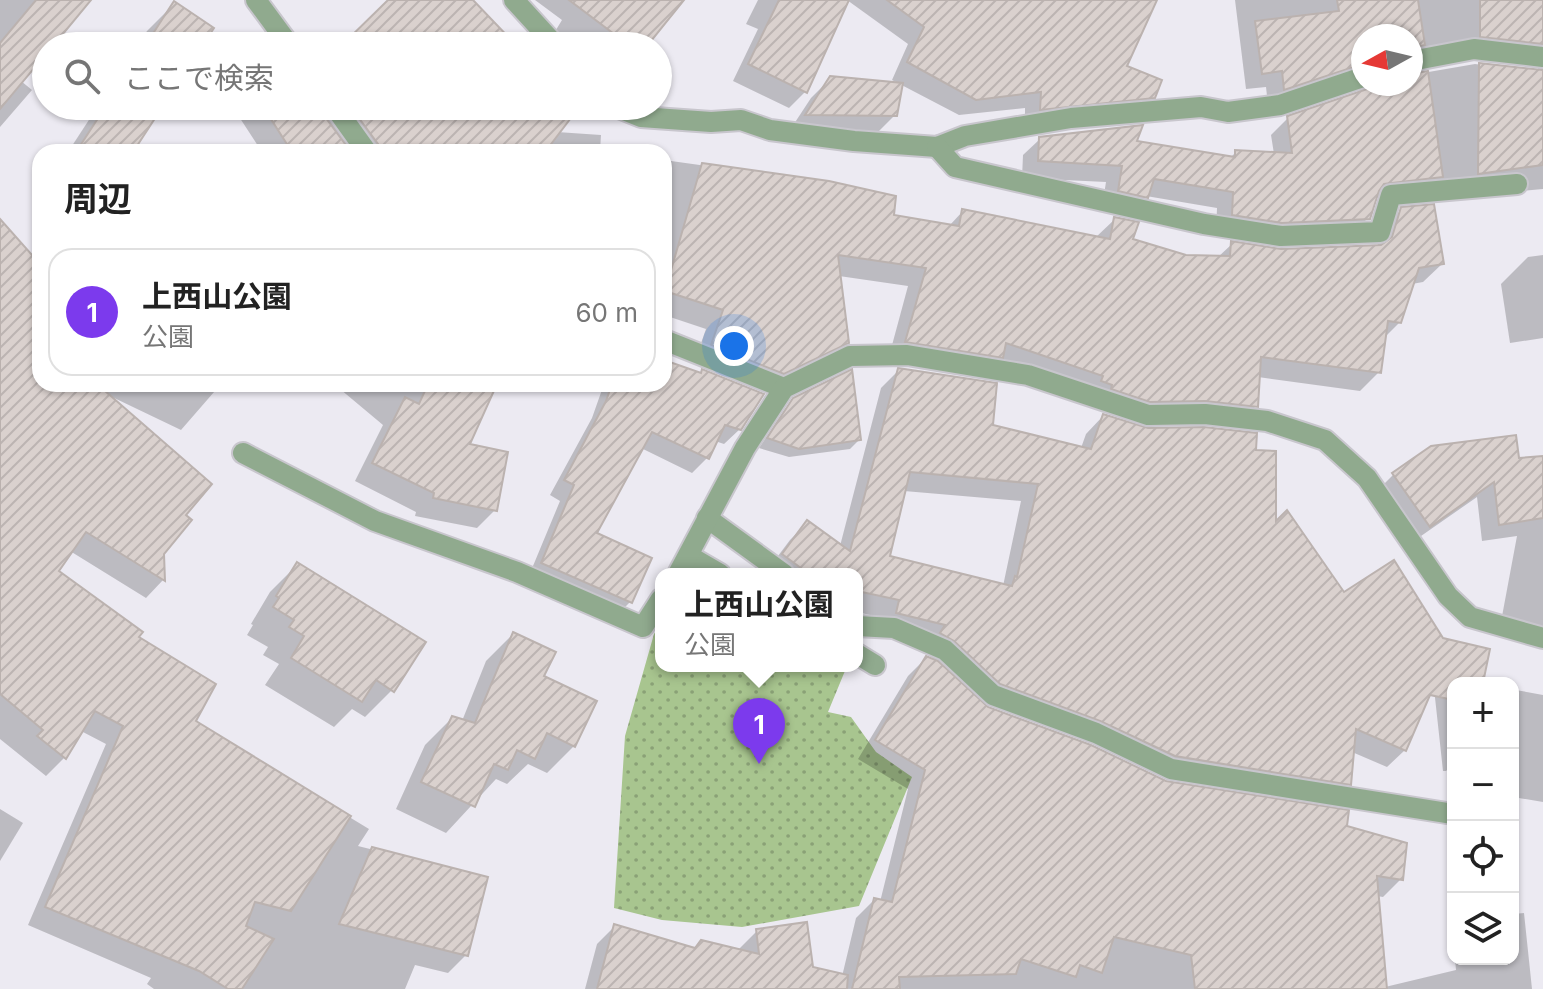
<!DOCTYPE html>
<html lang="ja">
<meta charset="utf-8">
<style>
:root{--surface:#fff;--page:#f2f2f2;--text:#222;--muted:#767676;--line:#e0e0e0;--accent:#7c3aed}
body{margin:0;font-family:Inter,"Noto Sans JP",sans-serif;background:var(--page);color:var(--text)}
.controls{position:absolute;right:24px;bottom:24px;display:grid;overflow:hidden;border-radius:16px;box-shadow:0 2px 6px #0004}
.controls button{width:72px;height:72px;display:grid;place-items:center;padding:0;border:0;border-bottom:2px solid var(--line);background:var(--surface);color:var(--text);font:40px sans-serif}
.compass{position:absolute;left:1351px;top:24px;width:72px;height:72px;border-radius:50%;background:var(--surface);box-shadow:0 2px 6px #0004;rotate:262deg}
.you{position:absolute;left:734px;top:346px;width:28px;height:28px;margin:-20px;border:6px solid #fff;border-radius:50%;background:#1a73e8;box-shadow:0 0 0 12px #1a73e833}
.badge{display:grid;place-items:center;width:52px;height:52px;border-radius:50%;background:var(--accent);color:#fff;font-size:26px;font-weight:700}
.pin{position:absolute;translate:-50% -66px;filter:drop-shadow(0 2px 4px #0008)}
.pin::after{content:'';position:absolute;top:42px;width:28px;height:24px;background:inherit;clip-path:polygon(0 0,100% 0,50% 100%)}
.popup{position:absolute;left:655px;top:568px;width:208px;height:104px;box-sizing:border-box;display:grid;place-content:center;border-radius:16px;background:var(--surface);filter:drop-shadow(0 2px 6px #0005);font-size:26px;white-space:nowrap;color:var(--muted)}
.popup b{font-size:30px;color:var(--text)}
.popup::after{content:'';position:absolute;left:50%;top:100%;margin-left:-16px;border:16px solid transparent;border-top-color:var(--surface)}
.list{margin:0;padding:0;list-style:none}
h2{display:flex;justify-content:space-between;align-items:center;height:104px;margin:0;padding:0 32px;font-size:34px}
h2 small{font-size:26px;font-weight:400;color:var(--muted)}
.list li{display:grid;grid-template-columns:52px 1fr auto;gap:24px;align-items:center;box-sizing:border-box;height:128px;margin:0 16px 16px;padding:0 16px;border:2px solid var(--line);border-radius:24px}
.list b{display:block;font-size:30px;white-space:nowrap}
.list p{margin:0;font-size:26px;white-space:nowrap;color:var(--muted)}
.list em{font-size:26px;font-style:normal;color:var(--muted)}
.icon{flex:none;width:44px;height:44px;fill:none;stroke:currentColor;stroke-width:2;stroke-linecap:round;stroke-linejoin:round}
.map{position:relative;flex:none;width:1543px;height:989px;overflow:hidden}
.search{position:absolute;background:var(--surface);box-shadow:0 2px 6px #0004;left:32px;top:32px;width:640px;height:88px;display:flex;align-items:center;gap:20px;box-sizing:border-box;padding:0 28px;border-radius:44px;color:var(--muted);font-size:30px}
.panel{position:absolute;background:var(--surface);box-shadow:0 2px 6px #0004;left:32px;top:144px;width:640px;height:248px;border-radius:24px}
.map>svg:first-child{display:block}
</style>
<div class="map">
<svg width="1543" height="989" viewBox="0 0 1543 989">
<defs>
<pattern id="park-dots" width="8" height="8" patternUnits="userSpaceOnUse" patternTransform="scale(2)"><rect width="8" height="8" fill="#a8c58f"/><path d="M2 2h.1M6 6h.1" fill="none" stroke="#8aa176" stroke-width="1.8" stroke-linecap="round"/></pattern>
<pattern id="building-hatch" width="6" height="6" patternUnits="userSpaceOnUse" patternTransform="scale(2)"><rect width="6" height="6" fill="#dad1ce"/><path d="M-1 1l2-2M0 6l6-6M5 7l2-2" fill="none" stroke="#bcb4b2"/></pattern>
</defs>
<rect width="100%" height="100%" fill="#eceaf2"/>
<polygon fill="url(#park-dots)" points="661,624 661,666 847,666 828,712 851,717 876,752 912,777 859,906 742,927 662,920 614,908 625,736 654,634"/>
<g fill="#0003" fill-rule="evenodd">
<polygon points="0,0 89,0 50,46 46,46 46,51 21,81 32,90 0,127"/>
<polygon points="535,0 681,0 644,46 553,46 548,43 562,20"/>
<polygon points="758,0 847,0 806,91 789,108 733,81 758,29 746,24"/>
<polygon points="847,0 1155,0 1124,67 1153,97 1136,114 1025,126 1025,108 959,115 892,80 908,44"/>
<path d="M1235,0H1543V189L1521,191L1519,182L1375,198L1368,218L1351,235L1216,231L1217,208L1146,196L1129,213L1102,207L1106,182L1022,178L1023,155L1040,139L1134,142L1230,158L1236,152L1274,154L1271,135L1288,118L1359,94V89L1349,80L1268,105L1266,87L1246,89ZM1363,36H1411V60L1454,52L1528,60L1538,68L1539,72L1475,64L1411,75V84H1363Z"/>
<polygon points="174,4 200,46 137,46 147,31"/>
<polygon points="831,78 895,115 876,134 788,133 811,98"/>
<polygon points="98,106 161,106 131,152 68,152"/>
<polygon points="232,106 577,106 557,132 601,135 600,151 607,152 262,152"/>
<polygon points="664,160 829,183 891,216 949,226 963,211 1095,238 1115,219 1130,240 1185,257 1217,258 1232,244 1281,251 1377,247 1383,228 1402,209 1442,264 1423,282 1412,284 1400,322 1384,338 1379,372 1360,391 1258,377 1256,406 1238,424 888,360 908,286 839,276 847,342 828,361 764,391 694,363 706,329 664,315"/>
<polygon points="40,195 40,208 34,204"/>
<polygon points="0,222 40,267 40,384 221,384 181,430 110,396 183,515 162,554 163,580 146,598 70,551 57,571 137,638 193,722 369,829 358,846 486,878 466,955 448,973 415,965 405,989 154,989 147,984 151,978 28,925 106,744 81,731 64,758 46,776 0,739"/>
<polygon points="1543,255 1543,338 1510,343 1501,284 1528,257"/>
<polygon points="664,362 740,429 724,444 715,441 707,458 692,473 641,448 595,534 630,602 615,617 528,578 560,501 550,495 592,418 604,384 664,384"/>
<path d="M899,370L991,427L1081,448L1086,434L1103,416L1147,430L1253,452L1274,525L1405,750L1387,767L1352,752L1349,784L1331,801L1156,774L1082,738L976,699L987,709L1165,783L1345,827L1401,879L1383,897L1377,896L1385,987L1456,970L1455,959H1513V914L1524,913L1532,989H839L856,918L874,900L880,902L908,789L858,759L908,676L926,658L944,665L923,652L929,643L883,618L857,612V574L766,572L790,540L808,522L840,546L881,388ZM904,491L1021,501L1003,586L888,557Z"/>
<polygon points="334,384 494,384 467,445 495,510 477,528 415,516 416,512 355,481 383,425"/>
<polygon points="794,400 859,440 850,449 789,457 759,448 784,410"/>
<polygon points="1432,448 1517,460 1543,458 1543,634 1500,627 1517,536 1482,541 1477,497 1411,543 1375,493 1393,475"/>
<polygon points="297,565 392,690 365,717 352,709 334,727 265,685 279,664 263,655 268,647 247,635 253,625 251,624 270,592"/>
<polygon points="513,634 542,677 574,746 547,773 528,764 507,784 496,779 446,833 396,809 425,745 452,718 462,721 486,661"/>
<polygon points="1431,661 1481,683 1453,683 1453,764 1446,771 1443,771"/>
<polygon points="1516,690 1543,695 1543,802 1513,797 1513,694"/>
<polygon points="0,809 23,823 0,861"/>
<polygon points="615,926 694,950 737,951 757,931 814,989 585,989 597,944"/>
</g>
<g fill="url(#building-hatch)" stroke="#bbb2af" stroke-width="2" fill-rule="evenodd">
<polygon points="36,0 91,0 53,46 46,46 46,54 0,109 0,43"/>
<polygon points="388,0 473,0 517,46 341,46"/>
<polygon points="569,0 684,0 647,46 630,46"/>
<polygon points="779,0 849,0 807,93 748,64"/>
<polygon points="887,0 1157,0 1127,66 1162,80 1155,98 1040,110 1041,92 976,100 907,62 924,27"/>
<polygon points="1337,0 1418,0 1425,45 1411,48 1411,36 1363,36 1363,64 1284,90 1282,71 1262,74 1255,21 1339,11"/>
<polygon points="1480,0 1543,0 1543,44 1480,37"/>
<polygon points="174,1 214,28 202,46 145,46"/>
<polygon points="1479,63 1543,70 1543,165 1478,174"/>
<polygon points="1428,71 1443,177 1384,184 1379,191 1370,219 1282,223 1232,215 1233,192 1154,179 1148,198 1118,191 1122,166 1038,161 1039,137 1143,125 1137,141 1235,157 1235,150 1292,153 1287,116 1367,89 1374,84 1411,84 1411,74"/>
<polygon points="830,76 903,83 897,116 805,115"/>
<polygon points="106,106 163,106 133,152 76,152"/>
<polygon points="278,106 321,106 323,114 351,152 292,152 269,116"/>
<polygon points="350,106 580,106 545,152 380,152 378,144"/>
<polygon points="702,163 829,181 896,196 894,215 959,226 962,209 1110,239 1114,217 1139,222 1133,239 1186,255 1230,256 1231,241 1281,249 1381,245 1392,237 1401,207 1434,204 1444,264 1419,268 1401,323 1388,321 1381,373 1261,357 1258,407 1205,401 1150,402 1111,389 1112,385 1101,381 1103,376 1006,343 1003,358 905,342 926,268 838,255 849,343 784,374 711,345 723,310 665,291"/>
<polygon points="0,219 40,264 40,384 97,384 212,484 186,515 192,520 164,554 165,581 86,532 59,571 143,632 139,637 216,684 196,721 351,816 291,911 255,902 246,926 274,939 242,989 228,989 199,971 45,907 123,726 95,711 66,759 37,736 43,730 0,694"/>
<polygon points="664,360 701,373 702,369 764,394 741,430 725,425 709,459 652,432 597,533 652,558 632,603 541,563 574,485 564,480 606,401 612,384 664,384"/>
<path d="M898,368L997,383L993,425L1091,449L1103,414L1148,428L1204,427L1257,433L1256,450L1276,451V521L1287,510L1344,592L1394,560L1443,638L1490,649L1483,683H1453V700L1430,695L1406,751L1356,729L1351,785L1175,756L1100,721L1000,684L954,641L940,633L945,625L896,613L899,600L857,591V574H809L782,554L807,520L850,551ZM910,472L1038,484L1017,577L1015,576L1012,586L890,556Z"/>
<polygon points="852,369 861,440 799,449 767,438 793,398"/>
<polygon points="428,384 497,384 470,444 508,452 497,511 433,498 434,493 372,463 405,397 419,404"/>
<polygon points="1516,435 1519,458 1543,456 1543,518 1499,525 1494,482 1430,527 1392,473 1431,446"/>
<polygon points="297,562 426,642 394,692 376,680 362,702 291,658 304,636 289,627 294,620 273,607 279,598 276,596"/>
<polygon points="513,632 556,652 544,676 597,701 575,747 547,733 535,759 517,750 508,770 494,764 475,807 421,782 452,716 475,723"/>
<polygon points="926,656 938,661 988,707 1091,745 1166,781 1349,810 1347,826 1407,843 1403,880 1377,876 1387,989 1195,989 1191,955 1114,937 1102,973 1080,965 1076,977 1021,959 1016,974 899,977 900,989 852,989 874,898 892,902 925,770 875,740"/>
<polygon points="372,847 488,877 468,956 339,924"/>
<polygon points="807,922 813,967 848,975 847,989 597,989 614,924 695,948 701,940 759,954 756,929"/>
</g>
<g fill="none" stroke-linecap="round" stroke-linejoin="round">
<g stroke="#c8c6cd" stroke-width="24">
<g id="service">
<polyline points="689,556 720,574"/>
<polyline points="857,654 875,665"/>
</g>
</g>
<g stroke="#c8c6cd" stroke-width="24">
<g id="minor">
<polyline points="256,0 290,46"/>
<polyline points="514,0 556,46"/>
<polyline points="1411,61 1474,49 1543,57"/>
<polyline points="334,106 367,152"/>
<polyline points="614,106 641,117 711,122 741,120 770,130 854,141 937,147 965,136 1071,118 1201,107 1228,112 1280,105 1363,77"/>
<polyline points="937,147 955,167 1204,224 1281,236 1380,232 1391,195 1517,184"/>
<polyline points="664,340 784,388"/>
<polyline points="243,453 375,521 517,572 643,627 661,599"/>
<polyline points="707,518 784,574"/>
<polyline points="678,574 745,448 784,388 850,356 907,355 1028,375 1148,415 1205,414 1267,421 1325,440 1367,478 1448,596 1470,617 1543,638"/>
<polyline points="857,626 894,628 945,650 993,695 1096,733 1171,769 1453,814"/>
</g>
</g>
<use href="#service" stroke="#90aa8e" stroke-width="20"/>
<use href="#minor" stroke="#90aa8e" stroke-width="20"/>
</g>
</svg>
<div class="controls">
<button>+</button>
<button>−</button>
<button><svg class="icon" aria-label="locate" viewBox="0 0 24 24"><circle cx="12" cy="12" r="6"/><path d="M12 2v4M12 18v4M2 12h4M18 12h4"/></svg></button>
<button><svg class="icon" aria-label="layers" viewBox="0 0 24 24"><path d="M12 4l9 5-9 5-9-5zM3 14l9 5 9-5"/></svg></button>
</div>
<svg class="compass" viewBox="-18 -18 36 36"><path d="M0-13l5 13h-10z" fill="#e53935"/><path d="M0 13l5-13h-10z" fill="#767676"/></svg>
<div class="you"></div>
<div class="pin badge" style="left:759px;top:764px">1</div>
<div class="popup"><b>上西山公園</b>公園</div>
<div class="search"><svg class="icon" aria-label="search" viewBox="0 0 24 24"><circle cx="10" cy="10" r="6"/><path d="M15 15l6 6"/></svg>ここで検索</div>
<section class="panel">
<h2>周辺<small></small></h2>
<ul class="list">
<li><span class="badge">1</span><div><b>上西山公園</b><p>公園</p></div><em>60 m</em></li>
</ul>
</section>
</div>
